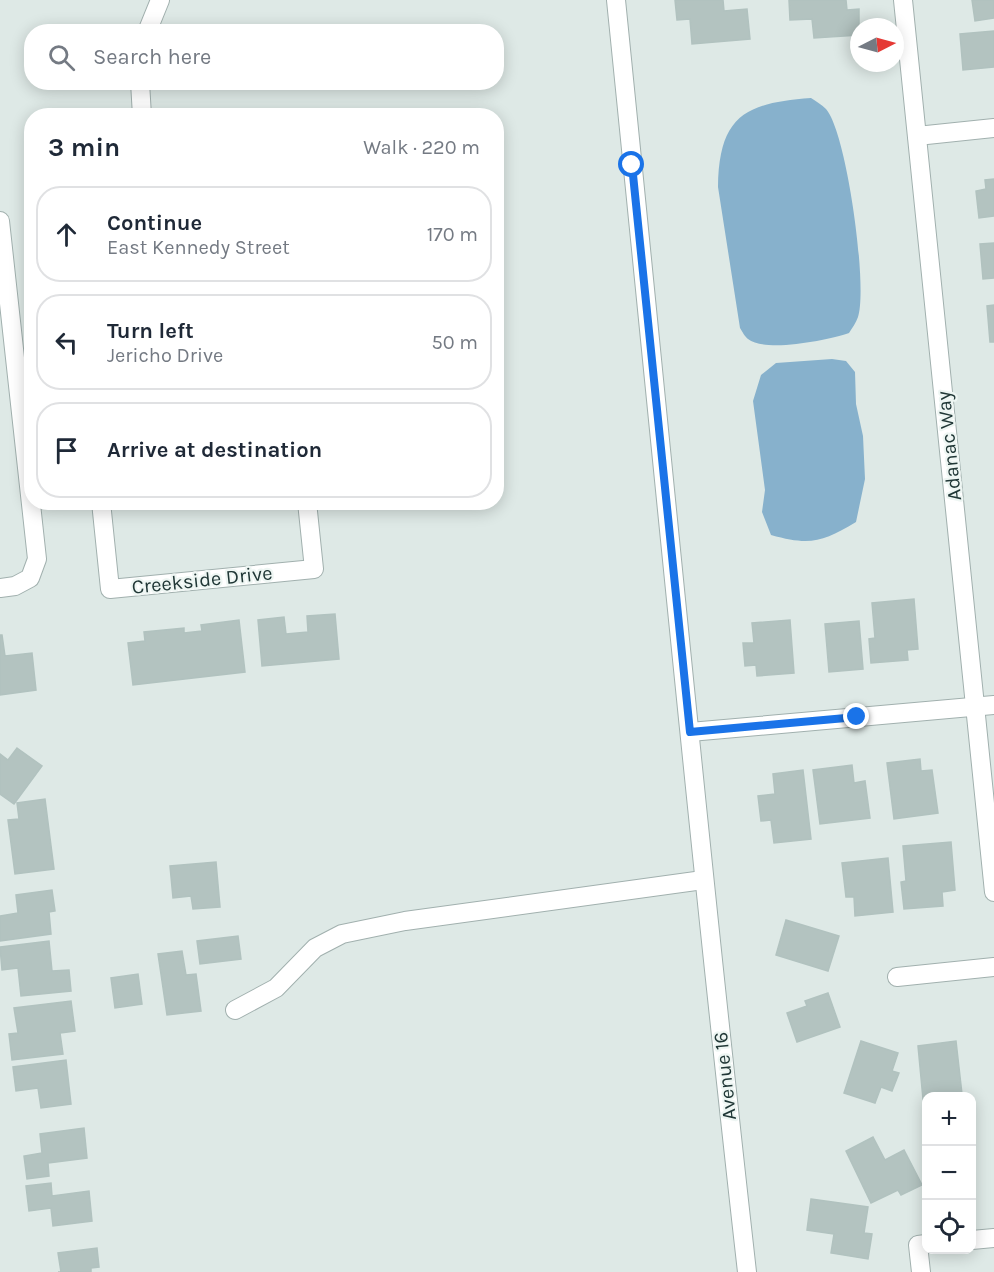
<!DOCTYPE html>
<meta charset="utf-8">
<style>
:root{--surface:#fff;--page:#f2f2f3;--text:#1f2937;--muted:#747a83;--line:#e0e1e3}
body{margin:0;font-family:Karla,sans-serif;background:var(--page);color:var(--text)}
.controls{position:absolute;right:18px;bottom:18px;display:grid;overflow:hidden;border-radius:12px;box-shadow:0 3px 15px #0003}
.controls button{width:54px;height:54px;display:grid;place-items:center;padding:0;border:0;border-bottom:2px solid var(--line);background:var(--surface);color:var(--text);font:30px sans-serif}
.compass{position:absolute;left:850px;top:18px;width:54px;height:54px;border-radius:50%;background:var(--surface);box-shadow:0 3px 15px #0003;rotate:84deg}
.stop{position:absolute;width:18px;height:18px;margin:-14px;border:4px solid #1a73e8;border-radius:50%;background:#fff}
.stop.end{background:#1a73e8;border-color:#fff;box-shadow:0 2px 6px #0008}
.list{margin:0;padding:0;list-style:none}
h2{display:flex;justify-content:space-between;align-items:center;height:78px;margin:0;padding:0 24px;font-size:26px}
h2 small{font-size:20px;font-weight:400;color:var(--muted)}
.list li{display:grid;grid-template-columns:39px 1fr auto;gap:18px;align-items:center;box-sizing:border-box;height:96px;margin:0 12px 12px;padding:0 12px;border:2px solid var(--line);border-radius:24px}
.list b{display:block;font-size:22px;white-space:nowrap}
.list p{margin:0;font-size:20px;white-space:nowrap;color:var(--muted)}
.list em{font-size:20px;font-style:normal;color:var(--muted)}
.icon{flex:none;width:33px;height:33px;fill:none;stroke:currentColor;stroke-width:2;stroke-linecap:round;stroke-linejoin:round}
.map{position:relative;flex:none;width:994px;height:1272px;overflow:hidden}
.search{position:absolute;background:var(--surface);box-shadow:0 3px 15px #0003;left:24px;top:24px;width:480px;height:66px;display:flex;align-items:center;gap:15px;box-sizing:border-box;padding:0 21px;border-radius:24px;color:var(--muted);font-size:22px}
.panel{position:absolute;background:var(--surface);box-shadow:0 3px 15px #0003;left:24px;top:108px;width:480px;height:402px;border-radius:24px}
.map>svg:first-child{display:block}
</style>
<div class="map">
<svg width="994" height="1272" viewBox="0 0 994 1272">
<rect width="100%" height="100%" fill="#dee9e6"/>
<g fill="#87b1cc">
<path d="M811,98C816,101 822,105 826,109C847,133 868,287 858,317C856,323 852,328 849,333C828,340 766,353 748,339C745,337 742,331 740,328L718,187C719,115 746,103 811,98Z"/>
<path d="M832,359L846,361L855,372L856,404L863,436L865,479L856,522C823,542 810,546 771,535L762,512L765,490L753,401L761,375L776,363Z"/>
</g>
<g fill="#b3c3c0" stroke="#b1c2bf" stroke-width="1.5">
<polygon points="675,0 723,0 724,11 747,9 750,39 692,44 690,19 677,20"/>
<polygon points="789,0 846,0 847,10 859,9 859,35 814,38 812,19 790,20"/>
<polygon points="972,0 994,0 994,18 975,21"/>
<polygon points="994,31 994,67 963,70 960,34"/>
<polygon points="994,179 994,216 979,218 976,191 986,189 985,180"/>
<polygon points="994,243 994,278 983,279 980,244"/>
<polygon points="994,305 994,342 990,342 987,306"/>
<polygon points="914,599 918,649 907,650 908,660 871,663 869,639 875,638 872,603"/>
<polygon points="335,614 339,659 262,666 258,620 284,617 286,634 308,632 307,616"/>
<polygon points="239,620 245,672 133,685 128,643 145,641 144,632 184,628 184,633 202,631 201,625"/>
<polygon points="790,620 794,673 757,676 756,665 745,666 743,643 754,643 752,623"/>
<polygon points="859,621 863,669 829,672 825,624"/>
<polygon points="0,635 2,635 5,656 32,653 36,690 0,695"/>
<polygon points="17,748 42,766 14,804 0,794 0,754 8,760"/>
<polygon points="920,759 921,771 932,770 938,813 894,819 887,763"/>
<polygon points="852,765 854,783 865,781 870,818 820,824 813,770"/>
<polygon points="803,770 811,839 774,843 771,820 761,821 758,796 775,794 773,774"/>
<polygon points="45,799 54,869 15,874 8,820 19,819 17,803"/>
<polygon points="951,842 955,890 942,892 943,906 904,909 901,882 906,881 903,846"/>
<polygon points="888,858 893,912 855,916 854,897 846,897 842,863"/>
<polygon points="216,862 220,907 193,909 191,896 173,898 170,866"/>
<polygon points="52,890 55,911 49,912 51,934 0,941 0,916 18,913 16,895"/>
<polygon points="786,920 839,936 828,971 776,955"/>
<polygon points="238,936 241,959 200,964 197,941"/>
<polygon points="49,941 52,971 69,970 71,991 21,996 18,968 2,970 0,947"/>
<polygon points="182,951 186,975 196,974 201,1011 167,1015 158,954"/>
<polygon points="138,974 142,1004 115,1008 111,978"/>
<polygon points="828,993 840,1027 797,1042 787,1013 807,1006 805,1001"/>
<polygon points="71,1001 75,1031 60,1033 63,1054 12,1060 9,1034 18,1033 14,1008"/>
<polygon points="861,1041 898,1053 892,1071 899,1073 892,1091 881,1087 875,1103 844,1093"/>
<polygon points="956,1041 962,1094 923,1099 918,1046"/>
<polygon points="66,1060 71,1104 41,1108 38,1088 16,1091 13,1067"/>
<polygon points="84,1128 87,1158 48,1163 49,1176 27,1179 24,1156 42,1153 40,1134"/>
<polygon points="924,1128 926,1128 926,1159"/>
<polygon points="873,1137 885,1160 904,1150 922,1185 901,1195 898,1190 871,1203 846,1151"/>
<polygon points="51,1183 52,1196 89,1191 92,1221 53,1226 51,1208 29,1211 26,1186"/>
<polygon points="811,1199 868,1207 864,1233 872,1234 868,1259 831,1253 834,1234 807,1230"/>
<polygon points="97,1248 99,1267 91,1268 91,1272 58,1272 61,1272 58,1253"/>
</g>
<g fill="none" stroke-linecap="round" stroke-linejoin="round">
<g stroke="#a1b0ae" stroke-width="20">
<g id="minor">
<path d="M616,0C659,424 699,848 747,1272"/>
<polyline points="903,0 994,892"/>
<polyline points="147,32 160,0"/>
<polyline points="140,82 142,116"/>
<polyline points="917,136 994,128"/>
<polyline points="0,221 37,559 30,578 15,586 0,588"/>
<polyline points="101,502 110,589 314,569 307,502"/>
<polyline points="690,732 994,705"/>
<polyline points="897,977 994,967"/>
<polyline points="235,1010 276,988 315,948 342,934 405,921 703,880"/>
<polyline points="972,1240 994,1238"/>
<polyline points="921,1272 918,1245 926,1244"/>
</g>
</g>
<use href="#minor" stroke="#fff" stroke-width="18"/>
</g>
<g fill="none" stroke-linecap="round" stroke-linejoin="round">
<polyline stroke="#1a73e8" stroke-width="8" points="632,165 690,732 857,717"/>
</g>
<g text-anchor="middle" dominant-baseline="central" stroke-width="4.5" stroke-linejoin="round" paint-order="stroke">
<g font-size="20" fill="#203736" stroke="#eef6f3">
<text transform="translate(949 446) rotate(-96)">Adanac Way</text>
<text transform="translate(202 580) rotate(-6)">Creekside Drive</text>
<text transform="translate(725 1076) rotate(-96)">Avenue 16</text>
</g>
</g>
</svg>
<div class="controls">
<button>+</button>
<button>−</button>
<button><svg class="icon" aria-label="locate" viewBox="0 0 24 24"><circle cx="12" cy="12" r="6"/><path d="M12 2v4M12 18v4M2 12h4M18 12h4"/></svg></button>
</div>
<svg class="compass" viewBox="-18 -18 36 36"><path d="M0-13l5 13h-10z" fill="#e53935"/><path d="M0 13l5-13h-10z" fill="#747a83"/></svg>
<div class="stop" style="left:632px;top:165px"></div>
<div class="stop end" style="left:857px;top:717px"></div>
<div class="search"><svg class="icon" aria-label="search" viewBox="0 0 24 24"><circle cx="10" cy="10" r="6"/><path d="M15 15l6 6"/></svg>Search here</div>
<section class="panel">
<h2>3 min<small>Walk · 220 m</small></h2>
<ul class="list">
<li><svg class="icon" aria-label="ahead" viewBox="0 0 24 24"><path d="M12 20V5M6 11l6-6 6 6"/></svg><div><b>Continue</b><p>East Kennedy Street</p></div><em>170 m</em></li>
<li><svg class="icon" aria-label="left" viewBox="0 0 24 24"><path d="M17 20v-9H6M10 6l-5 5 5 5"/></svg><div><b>Turn left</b><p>Jericho Drive</p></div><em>50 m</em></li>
<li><svg class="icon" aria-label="arrive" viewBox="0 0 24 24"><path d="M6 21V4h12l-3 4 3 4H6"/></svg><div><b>Arrive at destination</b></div></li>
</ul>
</section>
</div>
